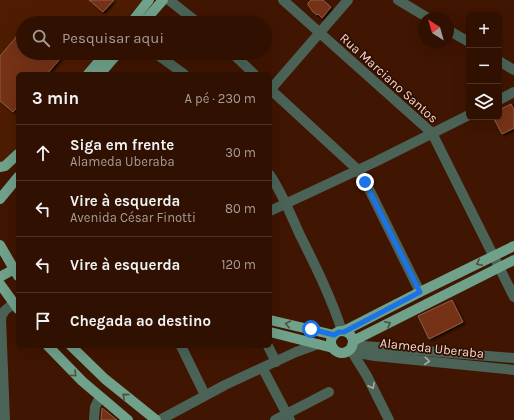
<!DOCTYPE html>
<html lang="pt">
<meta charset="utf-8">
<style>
:root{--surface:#301001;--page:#3c1e10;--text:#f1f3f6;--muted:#a89d99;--line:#4b3023}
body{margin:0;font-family:Karla,sans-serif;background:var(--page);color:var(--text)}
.controls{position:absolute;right:12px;top:12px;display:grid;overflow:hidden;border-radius:6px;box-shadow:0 4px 16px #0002}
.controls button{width:36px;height:36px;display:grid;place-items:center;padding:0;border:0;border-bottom:1px solid var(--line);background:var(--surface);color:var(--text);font:20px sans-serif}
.compass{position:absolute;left:418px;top:12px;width:36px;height:36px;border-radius:50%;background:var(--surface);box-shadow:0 4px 16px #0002;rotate:323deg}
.stop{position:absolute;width:12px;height:12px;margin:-9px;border:3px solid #1a73e8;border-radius:50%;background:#fff}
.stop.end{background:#1a73e8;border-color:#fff;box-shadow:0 1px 4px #0008}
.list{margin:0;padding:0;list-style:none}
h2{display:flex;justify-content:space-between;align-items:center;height:52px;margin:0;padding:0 16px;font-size:17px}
h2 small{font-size:13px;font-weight:400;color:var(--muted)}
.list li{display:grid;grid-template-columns:26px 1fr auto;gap:12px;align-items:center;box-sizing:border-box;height:56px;padding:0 16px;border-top:1px solid var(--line)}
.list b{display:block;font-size:15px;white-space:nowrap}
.list p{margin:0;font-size:13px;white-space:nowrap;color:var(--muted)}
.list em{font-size:13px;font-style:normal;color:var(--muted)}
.icon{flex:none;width:22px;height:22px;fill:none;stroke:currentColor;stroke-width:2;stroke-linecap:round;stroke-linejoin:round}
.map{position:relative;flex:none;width:514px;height:420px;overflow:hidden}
.search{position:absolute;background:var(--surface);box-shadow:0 4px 16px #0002;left:16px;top:16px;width:256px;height:44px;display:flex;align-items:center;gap:10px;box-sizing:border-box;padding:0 14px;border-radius:22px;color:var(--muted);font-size:15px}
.panel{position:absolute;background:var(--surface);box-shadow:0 4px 16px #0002;left:16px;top:72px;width:256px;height:276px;border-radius:6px}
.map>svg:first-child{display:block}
</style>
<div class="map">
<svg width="514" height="420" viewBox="0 0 514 420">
<defs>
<filter id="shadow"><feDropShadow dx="2" dy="2" stdDeviation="1" flood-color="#0009"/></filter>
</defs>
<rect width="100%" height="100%" fill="#401501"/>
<polygon fill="#4e1c02" points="0,0 142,0 123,23 23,23 23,53 98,53 81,74 18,74 18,147 9,157 0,163"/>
<g fill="#743314" stroke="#8f5d47" filter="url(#shadow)">
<polygon points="89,0 114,0 103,12"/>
<polygon points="311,0 323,0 331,7 322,18 318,14 317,15 313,12 308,5 308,3"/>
<polygon points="23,29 23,53 65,53 47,74 18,74 18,106 13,112 0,101 0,56"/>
<polygon points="511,104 514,110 514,128 502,134 493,117 499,117 499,110"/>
<polygon points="452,300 463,322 429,339 418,316"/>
<polygon points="102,408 117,420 101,420"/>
</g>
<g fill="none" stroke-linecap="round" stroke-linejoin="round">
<g stroke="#4b6357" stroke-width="10">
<polyline points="169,0 198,23"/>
<polyline points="283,0 432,133 514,297"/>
<polyline points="398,0 428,18"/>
<polyline points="448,30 469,42"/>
<polyline points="155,53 184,74"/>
<polyline points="232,53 254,74"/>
<polyline points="499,61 514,70"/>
<polyline points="270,89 358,170 369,189 420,292"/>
<polyline points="271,89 348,0"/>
<polyline points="499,100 514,92"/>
<path d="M270,175C282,193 290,213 299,233C315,265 331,297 342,331"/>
<polyline points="270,211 375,162 469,115"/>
<polyline points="352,345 514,358"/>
<polyline points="181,346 205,395"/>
<polyline points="268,346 276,362"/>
<polyline points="347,351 375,356 514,370"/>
<polyline points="352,352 367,376 389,420"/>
<polyline points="263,369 290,420"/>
<path d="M5,420L1,320C2,311 7,308 14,304"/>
<polyline points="94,420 95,407 100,397"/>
<polyline points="160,420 225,385 296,352 318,344"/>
<polyline points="275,420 329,392"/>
</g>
<g stroke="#70a18a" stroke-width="10">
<polyline points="131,23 149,0"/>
<polyline points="143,23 163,0"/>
<polyline points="88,74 106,53"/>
<polyline points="100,74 118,53"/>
<polyline points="0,167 5,166 18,154"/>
<polyline points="0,199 18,177"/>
<polyline points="0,245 18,276"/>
<polyline points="0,277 18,267"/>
<polyline points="0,284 18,309"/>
<polyline points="270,320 334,335"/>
<polyline points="344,331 420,292 514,246"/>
<circle cx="342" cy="342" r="11"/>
<polyline points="270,332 333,348"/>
<polyline points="353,341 514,260"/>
<polyline points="48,346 82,381 128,420"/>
<polyline points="71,346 105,379 156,420"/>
</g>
</g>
<defs><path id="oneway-chevron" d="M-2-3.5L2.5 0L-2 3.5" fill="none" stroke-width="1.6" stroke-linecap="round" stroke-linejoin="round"/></defs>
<g stroke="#4d513f">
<use href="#oneway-chevron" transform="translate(479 263) rotate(154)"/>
<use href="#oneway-chevron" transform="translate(288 324) rotate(-167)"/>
<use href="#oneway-chevron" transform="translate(388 324) rotate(-27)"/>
<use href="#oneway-chevron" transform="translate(74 374) rotate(43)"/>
<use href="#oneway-chevron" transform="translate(125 396) rotate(-140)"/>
</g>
<g stroke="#b0a99c">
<use href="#oneway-chevron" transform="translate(427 361) rotate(5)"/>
<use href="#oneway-chevron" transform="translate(372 386) rotate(63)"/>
</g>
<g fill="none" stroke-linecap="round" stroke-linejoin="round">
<polyline stroke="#1a73e8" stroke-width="5" points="311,329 334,335 339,332 344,332 420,292 365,182"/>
</g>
<g text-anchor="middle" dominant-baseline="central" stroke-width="3.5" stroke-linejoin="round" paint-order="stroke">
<g font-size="13" fill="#f4d7ca" stroke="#300f02">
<text transform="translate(389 78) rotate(42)">Rua Marciano Santos</text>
<text transform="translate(432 348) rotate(6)">Alameda Uberaba</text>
</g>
</g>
</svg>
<div class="controls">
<button>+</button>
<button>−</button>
<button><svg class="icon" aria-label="layers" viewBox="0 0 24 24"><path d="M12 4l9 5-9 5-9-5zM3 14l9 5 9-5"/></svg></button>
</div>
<svg class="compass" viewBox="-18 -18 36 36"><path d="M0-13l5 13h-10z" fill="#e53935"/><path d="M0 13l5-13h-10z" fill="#a89d99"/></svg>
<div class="stop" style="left:311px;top:329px"></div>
<div class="stop end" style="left:365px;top:182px"></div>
<div class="search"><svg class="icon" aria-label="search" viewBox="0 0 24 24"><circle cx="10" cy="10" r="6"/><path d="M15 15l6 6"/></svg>Pesquisar aqui</div>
<section class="panel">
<h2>3 min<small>A pé · 230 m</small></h2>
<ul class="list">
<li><svg class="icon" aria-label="ahead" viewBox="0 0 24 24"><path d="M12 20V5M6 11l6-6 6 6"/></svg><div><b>Siga em frente</b><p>Alameda Uberaba</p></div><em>30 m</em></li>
<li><svg class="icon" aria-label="left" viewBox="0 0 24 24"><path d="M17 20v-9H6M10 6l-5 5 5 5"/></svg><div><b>Vire à esquerda</b><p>Avenida César Finotti</p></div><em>80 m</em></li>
<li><svg class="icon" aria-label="left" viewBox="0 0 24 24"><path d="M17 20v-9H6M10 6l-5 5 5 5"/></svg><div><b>Vire à esquerda</b></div><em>120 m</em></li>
<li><svg class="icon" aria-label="arrive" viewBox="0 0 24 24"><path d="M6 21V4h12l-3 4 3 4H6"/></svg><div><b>Chegada ao destino</b></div></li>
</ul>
</section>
</div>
